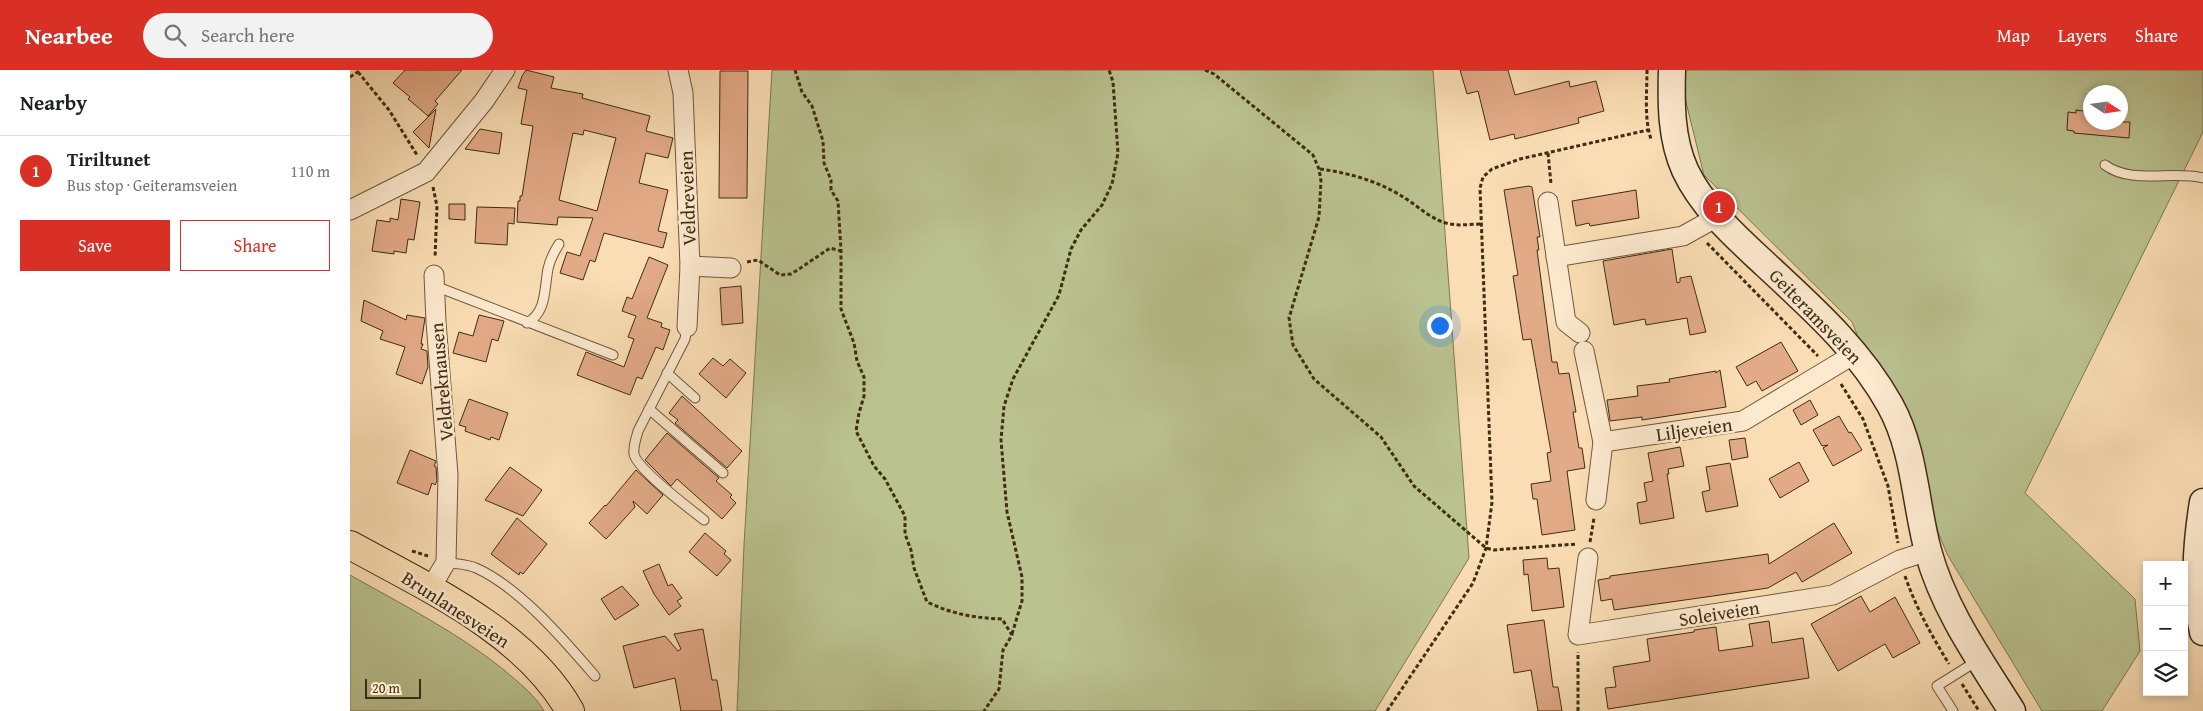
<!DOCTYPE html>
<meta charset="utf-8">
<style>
:root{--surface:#fff;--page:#f2f2f2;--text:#202124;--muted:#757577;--line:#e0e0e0;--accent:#d93025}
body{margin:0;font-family:"Gentium Book Plus",serif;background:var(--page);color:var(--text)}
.controls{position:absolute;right:15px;bottom:15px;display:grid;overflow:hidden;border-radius:0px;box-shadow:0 2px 8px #0003}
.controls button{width:45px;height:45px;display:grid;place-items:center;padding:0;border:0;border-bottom:1px solid var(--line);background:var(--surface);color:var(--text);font:25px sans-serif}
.compass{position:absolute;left:1733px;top:15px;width:45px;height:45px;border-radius:50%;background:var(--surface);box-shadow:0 2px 8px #0003;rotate:102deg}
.scale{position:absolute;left:15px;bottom:12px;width:56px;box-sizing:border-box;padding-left:5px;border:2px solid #3f2d13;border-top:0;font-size:14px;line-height:18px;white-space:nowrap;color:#3f2d13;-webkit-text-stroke:4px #fce9ce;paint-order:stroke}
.you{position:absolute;left:1089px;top:255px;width:18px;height:18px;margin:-12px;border:4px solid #fff;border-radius:50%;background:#1a73e8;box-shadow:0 0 0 8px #1a73e833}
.badge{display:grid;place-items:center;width:32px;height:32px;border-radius:50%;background:var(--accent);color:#fff;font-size:16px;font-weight:700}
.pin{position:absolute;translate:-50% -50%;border:2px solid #fff;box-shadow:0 1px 5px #0006}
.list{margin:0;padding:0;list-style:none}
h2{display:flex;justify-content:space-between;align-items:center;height:65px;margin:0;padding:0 20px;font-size:21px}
h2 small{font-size:16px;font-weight:400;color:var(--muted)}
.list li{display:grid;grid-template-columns:32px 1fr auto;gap:15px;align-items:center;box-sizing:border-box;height:70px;padding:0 20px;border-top:1px solid var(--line)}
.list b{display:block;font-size:19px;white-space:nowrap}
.list p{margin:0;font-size:16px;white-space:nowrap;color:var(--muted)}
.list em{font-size:16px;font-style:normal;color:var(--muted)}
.actions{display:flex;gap:10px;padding:15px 20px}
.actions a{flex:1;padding:11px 0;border:1px solid var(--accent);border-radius:0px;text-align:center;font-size:18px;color:var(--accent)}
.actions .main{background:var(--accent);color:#fff}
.icon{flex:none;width:28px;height:28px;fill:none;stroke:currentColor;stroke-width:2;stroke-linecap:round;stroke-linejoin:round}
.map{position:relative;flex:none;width:1853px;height:641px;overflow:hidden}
header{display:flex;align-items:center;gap:30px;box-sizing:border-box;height:70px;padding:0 25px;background:var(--accent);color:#fff}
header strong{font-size:24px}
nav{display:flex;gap:28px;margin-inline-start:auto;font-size:18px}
.search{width:350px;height:45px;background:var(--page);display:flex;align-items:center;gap:12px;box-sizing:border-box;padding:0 18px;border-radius:28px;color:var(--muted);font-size:19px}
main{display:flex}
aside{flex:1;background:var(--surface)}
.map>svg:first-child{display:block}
</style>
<header>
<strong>Nearbee</strong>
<div class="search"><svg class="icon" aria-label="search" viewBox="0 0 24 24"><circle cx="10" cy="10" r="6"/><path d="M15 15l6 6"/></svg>Search here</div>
<nav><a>Map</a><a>Layers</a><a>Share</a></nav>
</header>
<main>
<aside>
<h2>Nearby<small></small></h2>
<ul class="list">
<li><span class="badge">1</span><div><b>Tiriltunet</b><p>Bus stop · Geiteramsveien</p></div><em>110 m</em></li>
</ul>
<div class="actions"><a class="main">Save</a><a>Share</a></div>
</aside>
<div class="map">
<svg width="1853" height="641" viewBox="0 0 1853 641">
<rect width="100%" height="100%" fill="#faddb4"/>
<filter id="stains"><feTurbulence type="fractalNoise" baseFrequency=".004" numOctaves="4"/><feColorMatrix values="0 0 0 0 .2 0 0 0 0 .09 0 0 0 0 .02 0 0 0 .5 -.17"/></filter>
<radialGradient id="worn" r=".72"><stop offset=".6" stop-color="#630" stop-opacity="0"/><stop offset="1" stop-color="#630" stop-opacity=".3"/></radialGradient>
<g fill="#bac290" stroke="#7c7852" fill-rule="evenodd">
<polygon points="422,0 1083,0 1119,488 1025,641 387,641 394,475"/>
<path d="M1335,0H1853V62L1675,423L1785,529L1790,581L1752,641H1692L1597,484L1502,252L1354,105L1332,16ZM1740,22H1770V52H1740Z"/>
<path d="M0,505C53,535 107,562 154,600C168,612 185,625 194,641H0Z"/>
</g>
<g fill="#e2aa87" stroke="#3f2d13" fill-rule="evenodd">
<polygon points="55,0 112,0 85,31 88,34 78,46 58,29 60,27 43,13"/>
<path d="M176,0L204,7L201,18L233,24L232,28L300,46L296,61L323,68L318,88L296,83L289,113L318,120L308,161L317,163L313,178L254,163L245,192L240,190L233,210L210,203L217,182L230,186L243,148L208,147L207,155L167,152L168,131H170V126H172L183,56L171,54L177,20L168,18L172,6ZM234,60L266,68L247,141L209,130L223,63L233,65Z"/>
<polygon points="1110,0 1158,0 1165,25 1219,11 1220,17 1246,11 1254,41 1228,48 1229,53 1165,69 1164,64 1140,70 1128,21 1117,24"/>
<polygon points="370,1 398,1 397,128 369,128"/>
<polygon points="86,39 79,78 63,62"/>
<polygon points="1726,40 1740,42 1740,52 1780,52 1779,68 1724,63 1724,61 1717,60 1718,42 1726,43"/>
<polygon points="130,59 152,63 149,84 115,79"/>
<polygon points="1179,116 1182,117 1190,167 1187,167 1189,180 1187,180 1202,292 1207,292 1209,304 1219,303 1226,342 1223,342 1229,378 1232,378 1235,398 1217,401 1225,460 1192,465 1187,429 1183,429 1181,414 1201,411 1197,383 1201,382 1181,269 1173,270 1163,206 1168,205 1154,120"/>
<polygon points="1286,120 1289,148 1240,156 1239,153 1226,156 1222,131"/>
<polygon points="51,129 70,132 64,170 58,169 56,183 44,181 44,184 22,181 27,150 40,152 40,148 48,150"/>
<polygon points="99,134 115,134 115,150 99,149"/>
<polygon points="127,137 165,138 164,154 158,153 157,175 125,173"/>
<polygon points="1322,179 1327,213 1330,212 1330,208 1341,206 1356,262 1340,265 1337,248 1296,255 1295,249 1264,255 1253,191"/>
<polygon points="299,187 318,195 297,248 312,253 311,257 320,260 313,280 306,277 292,309 287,307 280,325 227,305 236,282 274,297 284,269 278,267 286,246 272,241 277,227 282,229"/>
<polygon points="391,216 393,253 372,255 370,218"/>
<polygon points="14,230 56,250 57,245 75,248 71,274 73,274 71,279 77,281 78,297 72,314 46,304 55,277 30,269 33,261 11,251"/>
<polygon points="129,245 154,251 148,271 142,269 136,292 103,283 109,262 123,266"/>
<polygon points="1431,272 1448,301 1412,321 1406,311 1397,316 1386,297"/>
<polygon points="363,288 373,296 380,289 396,303 376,328 349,304"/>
<polygon points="1370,300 1376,337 1292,350 1292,347 1260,351 1257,330 1288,326 1287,316 1320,312 1319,309 1366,301 1366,303"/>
<polygon points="332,326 392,381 377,398 325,353 328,350 319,343"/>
<polygon points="119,329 158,343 149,370 141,367 140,370 115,361 116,357 109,355"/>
<polygon points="1460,330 1468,345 1451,355 1443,340"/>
<polygon points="1489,346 1499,363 1501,362 1512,380 1483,396 1473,378 1478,375 1472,376 1463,360"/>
<polygon points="317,363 369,408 366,411 382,425 380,427 386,433 372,449 327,409 321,416 295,390"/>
<polygon points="1395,368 1398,387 1382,390 1379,370"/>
<polygon points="1330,377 1334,396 1318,399 1319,404 1317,404 1324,448 1290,454 1287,433 1297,431 1294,413 1303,411 1298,383"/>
<polygon points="60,380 86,391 84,396 86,397 87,411 85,415 82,413 78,425 47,413"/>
<polygon points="1449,392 1459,411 1430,428 1419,409"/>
<polygon points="1380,393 1388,436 1356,442 1352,422 1360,420 1356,397"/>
<polygon points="160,397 192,420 173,446 135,430"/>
<polygon points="286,400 313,425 297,444 283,431 285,437 256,469 239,453 255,435 256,436"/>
<polygon points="167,448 197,474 173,504 170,502 169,505 141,484"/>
<polygon points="1484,453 1502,483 1452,512 1446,502 1418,518 1363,526 1264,540 1262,529 1251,531 1248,510 1260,508 1260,506 1418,484 1419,494"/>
<polygon points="355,463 376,481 374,484 381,490 367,506 339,482"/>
<polygon points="1197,488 1198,499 1209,498 1214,537 1182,541 1178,504 1174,505 1173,490"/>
<polygon points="309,494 318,516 322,514 332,528 327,531 331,536 319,545 304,524 293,501"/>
<polygon points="272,516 289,535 265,550 251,529"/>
<polygon points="1511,526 1520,542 1545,527 1570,573 1543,588 1535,574 1488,601 1461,554"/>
<polygon points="1194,550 1203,617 1208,617 1212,641 1188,641 1181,600 1164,603 1157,555"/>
<polygon points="1419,551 1422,573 1453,568 1459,608 1258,639 1255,618 1266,617 1263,597 1300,591 1297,569 1344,562 1344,560 1366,557 1369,581 1403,576 1399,554"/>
<polygon points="353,559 362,610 367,610 372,641 331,641 325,608 284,618 273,576 315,566 328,581 331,579 324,564"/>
</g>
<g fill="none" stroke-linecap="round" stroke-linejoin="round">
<g stroke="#6e593b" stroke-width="11">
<g id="lane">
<path d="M1755,95C1782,115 1822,100 1853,108"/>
<polyline points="85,216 263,285"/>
<path d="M177,253C197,242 194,219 198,199C200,189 204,182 209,174"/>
<path d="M337,257L335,269L288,361C286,369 283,376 284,384C287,399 340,439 354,450"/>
<polyline points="317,303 345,328"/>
<polyline points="299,339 373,403"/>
<path d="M96,492C105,494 117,494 126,498C169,517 214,570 245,606"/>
<polyline points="1603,641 1587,616 1627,591"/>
</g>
</g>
<g stroke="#6e593b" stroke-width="21">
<g id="street">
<polyline points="328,0 333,23 340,196 337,257"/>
<polyline points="1198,132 1216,252 1230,263"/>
<polyline points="0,140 76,102 134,31 155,0"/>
<polyline points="1206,187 1333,166 1367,147"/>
<polyline points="340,196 381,198"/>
<polyline points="1234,281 1253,372 1246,430"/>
<polyline points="1253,372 1393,351 1506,283"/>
<polyline points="1238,488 1228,565 1483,525 1550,490 1578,481"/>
<polyline points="80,519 96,492 98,405 86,252 84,205"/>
</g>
</g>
<g stroke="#3f2d13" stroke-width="29">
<g id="secondary">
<path d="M1322,0C1321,34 1321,69 1335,100C1353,138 1385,166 1416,195C1462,238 1509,279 1540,335C1565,380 1565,433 1578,481C1594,540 1630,590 1662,641"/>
<path d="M1853,432C1846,476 1843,518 1853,562"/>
</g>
</g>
<g stroke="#3f2d13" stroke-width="30">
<path id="primary" d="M0,475C76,517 176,562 220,641"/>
</g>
<g stroke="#3f2d13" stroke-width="3" stroke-dasharray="4 2.5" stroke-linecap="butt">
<path d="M445,0L452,22L462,36L473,71L474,93L481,110V120L488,131L491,181V239L504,273L507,291L514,307V326L509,343L506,361L524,396L535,409L555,446V464L561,480L564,498L577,532C602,544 625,548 652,549L662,565L653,580L649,619L634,641"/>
<polyline points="855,0 864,4 963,85 969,99 971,111 969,147 939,248 943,275 964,309 1031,367 1064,416 1136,478 1144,480 1227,474"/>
<path d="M1297,0C1297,23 1294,48 1301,69"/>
<polyline points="8,2 39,40 67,85"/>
<polyline points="0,7 11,0"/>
<polyline points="1198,83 1201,114"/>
<path d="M970,99C998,103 1025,110 1050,125C1066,134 1082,151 1100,154C1110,156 1121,154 1131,154"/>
<polyline points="83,117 87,136 85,188"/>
<polyline points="1357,173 1468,286"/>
<polyline points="397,192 408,190 430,205 441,204 449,199 480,178 491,181"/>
<polyline points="1491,314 1513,349 1538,416 1548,473"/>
<polyline points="1240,472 1244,448"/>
<polyline points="62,481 78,486"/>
<path d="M1555,506C1566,538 1582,566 1599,594"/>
<polyline points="662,564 672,531 672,507 657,442 651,370 654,336 663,309 709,225 721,179 731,160 752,135 762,114 768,83 763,12 759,0"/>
<polyline points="1612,614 1629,641"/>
<polyline points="1037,641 1123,513 1136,478 1142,432 1130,118 1133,107 1142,99 1170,89 1298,60"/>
<polyline points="1228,641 1228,582"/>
</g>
<use href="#lane" stroke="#fce9ce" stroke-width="9"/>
<use href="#street" stroke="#fce9ce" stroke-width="19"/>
<use href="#secondary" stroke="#fce9ce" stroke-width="26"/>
<use href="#primary" stroke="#faddb4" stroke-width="28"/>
</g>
<g text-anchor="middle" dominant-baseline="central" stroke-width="5" stroke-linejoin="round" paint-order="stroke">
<g font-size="19" fill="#3f2d13" stroke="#fce9ce">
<text transform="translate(337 128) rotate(-92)">Veldreveien</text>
<text transform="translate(1466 246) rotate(46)">Geiteramsveien</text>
<text transform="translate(91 312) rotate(-95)">Veldreknausen</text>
<text transform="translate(1344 359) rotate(-8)">Liljeveien</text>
<text transform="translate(106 539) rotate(33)">Brunlanesveien</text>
<text transform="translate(1369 543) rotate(-9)">Soleiveien</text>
</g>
</g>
<rect width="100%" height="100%" filter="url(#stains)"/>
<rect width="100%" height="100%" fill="url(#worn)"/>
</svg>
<div class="controls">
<button>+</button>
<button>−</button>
<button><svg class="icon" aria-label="layers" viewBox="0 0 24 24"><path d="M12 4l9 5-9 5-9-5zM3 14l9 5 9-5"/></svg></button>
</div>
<svg class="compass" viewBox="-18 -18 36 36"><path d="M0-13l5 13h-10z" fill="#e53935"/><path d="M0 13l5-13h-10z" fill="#757577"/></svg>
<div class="scale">20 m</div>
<div class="you"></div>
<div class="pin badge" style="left:1369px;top:137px">1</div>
</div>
</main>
